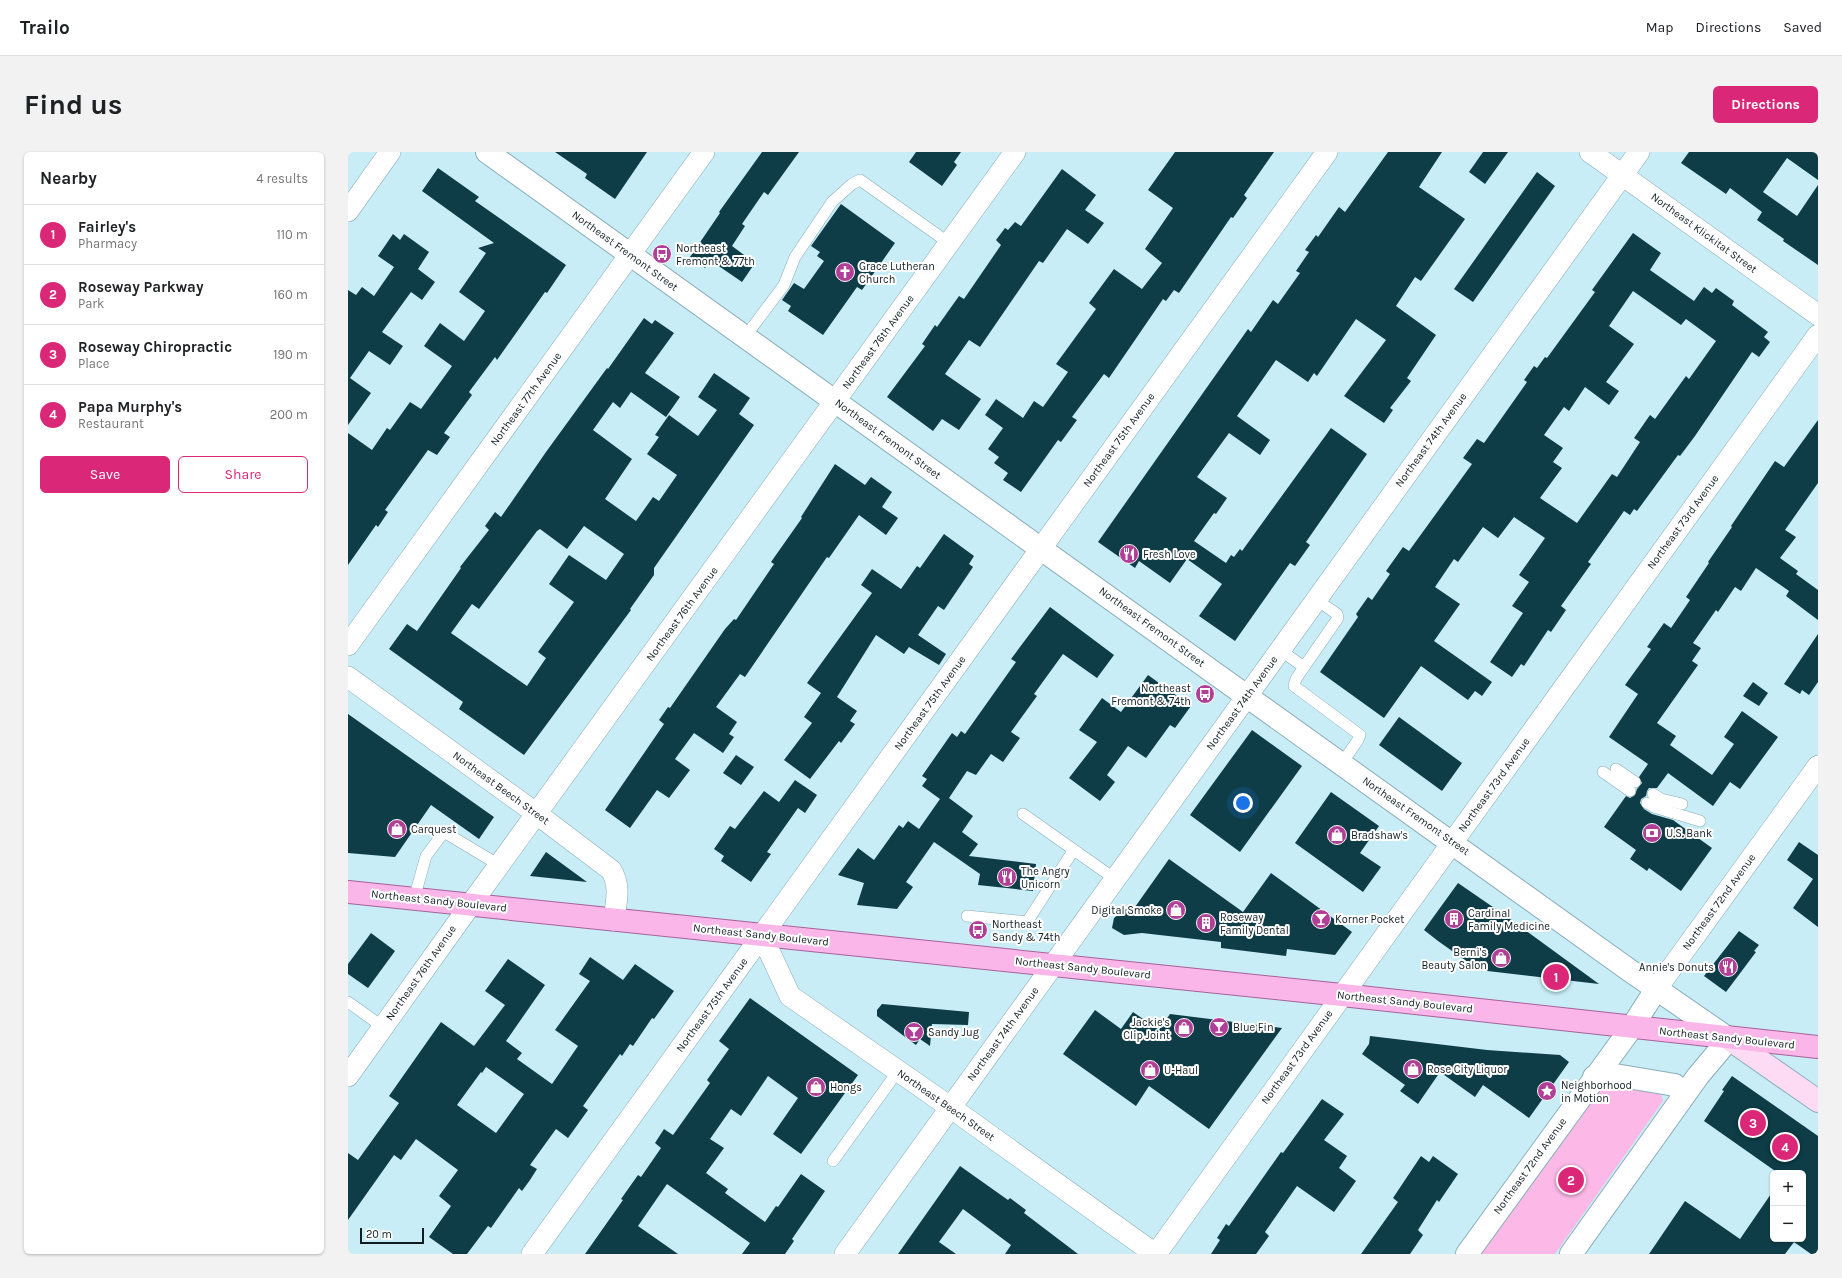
<!DOCTYPE html>
<meta charset="utf-8">
<style>
:root{--surface:#fff;--page:#f2f2f2;--text:#202124;--muted:#757577;--line:#e0e0e0;--accent:#db2777}
body{margin:0;font-family:Karla,sans-serif;background:var(--page);color:var(--text)}
.controls{position:absolute;right:12px;bottom:12px;display:grid;overflow:hidden;border-radius:6px;box-shadow:0 1px 3px #0004}
.controls button{width:36px;height:36px;display:grid;place-items:center;padding:0;border:0;border-bottom:1px solid var(--line);background:var(--surface);color:var(--text);font:20px sans-serif}
.scale{position:absolute;left:12px;bottom:10px;width:64px;box-sizing:border-box;padding-left:4px;border:2px solid #101d21;border-top:0;font-size:11px;line-height:14px;white-space:nowrap;color:#101d21;-webkit-text-stroke:3px #fff;paint-order:stroke}
.you{position:absolute;left:895px;top:651px;width:14px;height:14px;margin:-10px;border:3px solid #fff;border-radius:50%;background:#1a73e8;box-shadow:0 0 0 6px #1a73e833}
.badge{display:grid;place-items:center;width:26px;height:26px;border-radius:50%;background:var(--accent);color:#fff;font-size:13px;font-weight:700}
.pin{position:absolute;translate:-50% -50%;border:2px solid #fff;box-shadow:0 1px 4px #0006}
.list{margin:0;padding:0;list-style:none}
h2{display:flex;justify-content:space-between;align-items:center;height:52px;margin:0;padding:0 16px;font-size:17px}
h2 small{font-size:13px;font-weight:400;color:var(--muted)}
.list li{display:grid;grid-template-columns:26px 1fr auto;gap:12px;align-items:center;box-sizing:border-box;height:60px;padding:0 16px;border-top:1px solid var(--line)}
.list b{display:block;font-size:15px;white-space:nowrap}
.list p{margin:0;font-size:13px;white-space:nowrap;color:var(--muted)}
.list em{font-size:13px;font-style:normal;color:var(--muted)}
.actions{display:flex;gap:8px;padding:12px 16px}
.actions a{flex:1;padding:9px 0;border:1px solid var(--accent);border-radius:6px;text-align:center;font-size:14px;color:var(--accent)}
.actions .main{background:var(--accent);color:#fff}
.map{position:relative;flex:none;width:1470px;height:1102px;overflow:hidden;border-radius:6px}
header{display:flex;align-items:center;gap:24px;box-sizing:border-box;height:56px;padding:0 20px;background:var(--surface);border-bottom:1px solid var(--line)}
header strong{font-size:19px}
nav{display:flex;gap:22px;margin-inline-start:auto;font-size:14px}
.intro{display:flex;align-items:center;justify-content:space-between;box-sizing:border-box;height:96px;padding:0 24px}
h1{margin:0;font-size:28px}
.button{padding:10px 18px;border-radius:6px;background:var(--accent);color:#fff;font-size:14px;font-weight:700}
main{display:flex;gap:24px;padding:0 24px}
aside{flex:1;background:var(--surface);border-radius:6px;box-shadow:0 1px 3px #0004}
.map>svg:first-child{display:block}
</style>
<header>
<strong>Trailo</strong>
<nav><a>Map</a><a>Directions</a><a>Saved</a></nav>
</header>
<div class="intro"><h1>Find us</h1><a class="button">Directions</a></div>
<main>
<aside>
<h2>Nearby<small>4 results</small></h2>
<ul class="list">
<li><span class="badge">1</span><div><b>Fairley's</b><p>Pharmacy</p></div><em>110 m</em></li>
<li><span class="badge">2</span><div><b>Roseway Parkway</b><p>Park</p></div><em>160 m</em></li>
<li><span class="badge">3</span><div><b>Roseway Chiropractic</b><p>Place</p></div><em>190 m</em></li>
<li><span class="badge">4</span><div><b>Papa Murphy's</b><p>Restaurant</p></div><em>200 m</em></li>
</ul>
<div class="actions"><a class="main">Save</a><a>Share</a></div>
</aside>
<div class="map">
<svg width="1470" height="1102" viewBox="0 0 1470 1102">
<rect width="100%" height="100%" fill="#c8edf7"/>
<polygon fill="#fcb9e8" points="1265,932 1313,942 1315,949 1207,1102 1132,1102 1251,938"/>
<g fill="#0e3d47" fill-rule="evenodd">
<polygon points="207,0 299,0 267,47 237,26 239,22"/>
<polygon points="414,0 451,0 420,43 416,40 394,72 397,74 384,94 407,111 394,130 362,108 357,116 342,105 372,61 371,60"/>
<polygon points="568,0 613,0 606,10 609,13 594,34 561,10"/>
<polygon points="827,0 926,0 896,43 899,46 885,66 883,65 831,141 826,138 818,149 815,147 761,226 756,222 724,265 729,268 713,290 710,288 673,340 655,328 660,321 646,311 651,305 640,297 655,276 637,263 648,247 675,266 686,249 695,255 720,220 708,212 748,157 741,151 766,117 794,137 814,111 797,97 825,56 800,38"/>
<polygon points="1040,0 1094,0 1071,35 1117,67 1073,129 1067,125 1048,154 1088,183 1059,226 1063,229 1042,256 1045,258 1036,271 996,244 1038,188 1008,167 969,224 966,221 960,230 928,208 889,264 922,288 912,303 881,281 849,325 879,346 868,362 866,361 846,389 878,411 883,403 886,405 892,397 894,399 983,276 1019,302 958,390 962,393 947,414 942,411 887,489 851,464 874,432 839,407 822,431 791,409 787,416 750,390 900,177 903,180 925,148 930,152 952,121 948,119 961,100 957,98 968,83 970,85 991,55 997,60"/>
<polygon points="1135,0 1160,0 1137,32 1121,20"/>
<polygon points="1341,0 1470,0 1470,28 1439,6 1415,40 1449,64 1470,33 1470,113 1435,89 1436,87 1409,68 1414,60 1382,36 1378,42 1333,11"/>
<polygon points="90,16 131,45 127,49 218,113 199,141 197,140 149,208 147,205 121,240 124,243 96,281 102,285 89,303 80,298 37,358 40,360 30,375 28,373 0,413 0,281 24,298 39,276 42,278 62,250 73,257 104,214 76,194 92,171 116,189 137,159 111,140 138,101 130,96 146,91 74,39"/>
<polygon points="714,17 748,43 737,58 756,71 740,92 719,77 695,111 691,109 632,195 621,188 597,222 633,247 611,278 594,267 585,279 539,245 577,194 574,192 587,173 589,175 611,144 616,147 653,93 648,88 657,76 660,78 667,70 673,74"/>
<polygon points="1189,20 1207,34 1125,150 1106,137"/>
<polygon points="493,52 547,91 514,138 509,135 475,183 440,159 443,154 434,148 446,131 456,137 476,109 469,104 472,100 463,94"/>
<path d="M1285,81L1313,101L1302,118L1346,149L1356,135L1364,141L1368,136L1386,149L1384,153L1420,180L1416,185L1422,190L1411,205L1404,200L1347,284L1332,304L1330,303L1289,359L1286,357L1282,363L1276,359L1240,410L1243,412L1213,454L1218,458L1203,480L1200,478L1176,514L1173,512L1164,525L1142,510L1175,461L1164,454L1181,430L1171,423L1197,386L1166,365L1150,386L1135,375L1110,410L1106,407L1087,435L1112,452L1086,489L1144,530L1134,544L1127,539L1120,548L1073,514L1036,566L972,520L1010,465L1008,462L1020,445L1024,448L1042,422L1038,419L1055,395L1061,399L1124,312L1115,306L1129,287L1136,291L1179,230L1176,228L1186,214L1189,216L1197,205L1199,206L1247,140L1244,138ZM1285,139L1333,173L1338,167L1368,189L1341,227L1338,224L1307,267L1302,263L1286,286L1292,290L1269,325L1264,322L1229,371L1192,346L1214,316L1205,310L1215,296L1196,283L1216,255L1221,259L1237,235L1261,253L1271,239L1258,230L1286,192L1261,174Z"/>
<polygon points="45,82 52,88 56,82 81,100 70,117 87,130 74,148 63,140 34,180 55,194 42,213 21,199 2,226 23,241 0,273 0,138 8,143 14,135 26,144 46,115 30,104"/>
<path d="M296,166L304,172L307,168L326,181L297,221L332,245L318,265L283,240L272,256L265,250L245,278L284,307L257,347L288,369L305,345L311,349L329,323L299,302L311,285L307,283L321,263L350,284L369,258L350,245L366,221L402,246L391,262L406,273L306,416V423L282,457L283,458L176,603L111,557L115,550L41,497L59,472L69,479L113,416L112,415L141,378L137,374L147,360L153,365L198,300L259,216L260,217ZM236,374L276,402L258,428L221,403L201,432L226,450L190,500L198,506L179,534L103,481L124,452L131,457L189,379L192,377L219,397Z"/>
<polygon points="1470,268 1470,331 1437,378 1448,385 1432,406 1450,419 1448,422 1470,438 1470,468 1438,444 1441,439 1408,416 1393,439 1387,435 1370,460 1368,458 1345,491 1353,496 1344,509 1350,513 1309,571 1328,584 1322,593 1364,623 1386,592 1376,585 1394,559 1430,585 1392,637 1382,630 1365,654 1320,621 1309,636 1301,636 1299,639 1298,644 1293,647 1292,651 1296,657 1304,662 1325,668 1364,696 1333,739 1301,716 1299,719 1282,707 1288,698 1256,675 1278,644 1282,646 1287,643 1289,637 1294,631 1291,625 1300,612 1261,585 1290,542 1277,533 1303,497 1299,495 1316,471 1323,476 1342,448 1338,445 1361,411 1360,410 1384,375 1383,374 1427,309 1436,315"/>
<polygon points="487,312 517,333 523,325 544,340 534,355 550,366 538,383 511,363 481,406 479,405 397,525 392,522 368,555 389,570 381,582 386,585 375,601 346,581 327,607 342,618 321,646 309,638 282,676 257,658 316,572 311,568 320,555 322,556 377,477 386,467 388,468 426,412 423,410 454,366 453,365"/>
<polygon points="596,382 626,404 621,412 625,415 596,458 590,454 570,483 598,502 591,513 561,495 556,502 528,483 489,545 509,559 502,569 507,572 493,591 491,589 462,627 436,608 464,571 456,565 473,541 459,531 524,441 513,433 524,417 553,437 569,414 572,416"/>
<polygon points="702,455 766,503 749,526 715,502 686,542 689,544 663,580 672,586 655,610 643,602 628,623 619,619 601,646 625,664 614,680 630,692 621,704 688,712 685,739 630,733 632,722 586,690 558,730 565,735 549,757 509,753 516,731 490,723 510,696 526,708 551,673 555,676 560,669 571,677 592,647 574,634 579,627 574,624 604,581 609,585 613,579 617,582 668,510 663,507"/>
<polygon points="1470,482 1470,530 1461,543 1454,538 1452,542 1436,532"/>
<polygon points="800,523 843,554 827,576 822,573 798,606 780,594 759,623 767,630 752,649 721,626 749,590 731,578 754,546 773,560"/>
<polygon points="1405,530 1420,541 1411,554 1395,544"/>
<polygon points="0,562 146,665 131,687 83,653 47,705 0,701"/>
<polygon points="1051,565 1114,611 1094,639 1031,593"/>
<polygon points="904,578 954,614 892,700 842,663"/>
<polygon points="388,603 406,615 393,633 375,621"/>
<polygon points="447,628 469,643 457,661 450,656 419,700 423,702 403,730 373,709 376,704 366,697 382,674 387,677 416,639 431,650"/>
<polygon points="983,640 1031,674 1012,701 1033,715 1015,740 947,691"/>
<polygon points="1451,690 1470,703 1470,775 1445,756 1465,727 1439,708"/>
<polygon points="198,700 239,730 182,724"/>
<polygon points="821,707 895,760 923,721 1004,780 987,803 939,797 938,804 873,796 873,790 794,781 776,783 764,776 766,766 778,757 787,755"/>
<polygon points="1110,731 1158,764 1251,832 1131,818 1090,789 1076,778"/>
<polygon points="1391,779 1411,793 1406,799 1408,800 1378,840 1356,824"/>
<polygon points="23,781 47,799 20,836 0,822 0,812"/>
<path d="M242,805L275,828L287,812L326,839L306,867L304,866L285,894L282,892L274,904L272,902L235,954L240,958L220,986L208,977L182,1013L189,1017L182,1028L174,1039L171,1036L143,1076L140,1074L119,1102H105L81,1085L103,1054L91,1044L110,1018L68,987L53,1008L46,1003L0,1068V1001L10,1008L51,951L41,944L93,870L126,894L157,853L137,839L160,807L197,833L158,889L174,901L169,907L204,932L230,894L207,878L242,829L231,822ZM138,915L176,942L148,981L109,953L133,920L134,921Z"/>
<polygon points="402,846 510,923 453,1002 425,982 450,946 420,924 393,964 383,957 362,987 376,996 358,1021 380,1037 377,1041 417,1070 428,1054 430,1055 453,1022 477,1039 444,1087 446,1089 437,1102 394,1102 402,1091 319,1032 290,1074 330,1102 237,1102 275,1048 273,1047 290,1023 293,1025 313,996 307,991 316,977 325,983 362,931 359,928 381,897 371,889"/>
<polygon points="534,852 621,860 620,873 584,872 582,894 572,887 568,893 529,864 529,858"/>
<polygon points="747,858 773,877 785,860 811,878 822,862 934,876 861,977 801,934 788,954 715,902"/>
<polygon points="1022,884 1139,898 1212,903 1221,910 1181,966 1135,933 1127,945 1092,920 1070,952 1052,939 1057,933 1014,902 1021,892"/>
<polygon points="1384,924 1470,984 1470,1102 1463,1102 1446,1090 1437,1102 1301,1102 1337,1049 1392,1087 1425,1039 1425,1087 1455,1087 1455,1021 1430,1021 1356,969 1376,939 1374,938"/>
<polygon points="974,947 996,962 976,988 999,1004 991,1016 1008,1029 986,1060 949,1034 917,1080 921,1084 908,1102 863,1102 872,1088 869,1086 878,1072 881,1074 933,1000 935,1001"/>
<polygon points="1073,1004 1081,1010 1085,1004 1110,1022 1091,1050 1089,1048 1070,1078 1075,1083 1062,1102 1013,1102 1050,1050 1045,1046"/>
<polygon points="612,1014 660,1048 662,1046 678,1058 676,1061 730,1102 657,1102 663,1093 615,1057 591,1090 608,1102 550,1102"/>
</g>
<g fill="none" stroke-linecap="round" stroke-linejoin="round">
<g stroke="#8aadb7" stroke-width="12">
<g id="service">
<polyline points="397,185 436,133 447,105 484,50 504,32 512,28 601,91"/>
<polyline points="932,498 956,515 948,527 946,534 1012,583 1010,588 994,611"/>
<polyline points="956,515 990,466 989,462 969,448"/>
<polyline points="1268,617 1287,630"/>
<polyline points="1255,620 1282,639"/>
<polyline points="1305,642 1313,647 1334,652"/>
<polyline points="1299,651 1306,655 1352,669"/>
<polyline points="675,662 767,727"/>
<polyline points="66,747 78,704 96,680 151,713"/>
<polyline points="619,764 679,770 725,699"/>
<polyline points="0,850 35,875"/>
<polyline points="485,1009 550,919"/>
</g>
</g>
<g stroke="#8aadb7" stroke-width="22">
<g id="minor">
<polyline points="1242,0 1470,163"/>
<polyline points="0,59 42,0"/>
<polyline points="0,493 356,0"/>
<path d="M0,525L189,662L263,718C273,734 268,750 266,768"/>
<polyline points="414,784 442,844 602,955 807,1102"/>
<polyline points="1309,836 1470,614"/>
<polyline points="0,924 123,752 667,0"/>
<polyline points="184,1102 979,0"/>
<polyline points="497,1102 1291,0"/>
<polyline points="808,1102 1470,183"/>
</g>
</g>
<g stroke="#8aadb7" stroke-width="24">
<g id="tertiary">
<polyline points="139,0 1281,818 1381,887 1350,924 1223,1102"/>
<polyline points="1246,925 1261,922 1327,933 1336,943"/>
<polyline points="1119,1102 1284,875 1309,836"/>
</g>
</g>
<g stroke="#8aadb7" stroke-width="24">
<polyline id="secondary" points="1381,887 1470,949"/>
</g>
<g stroke="#a76199" stroke-width="24">
<polyline id="primary" points="0,740 994,843 1470,895"/>
</g>
<use href="#service" stroke="#fff" stroke-width="11"/>
<use href="#minor" stroke="#fff" stroke-width="21"/>
<use href="#tertiary" stroke="#fff" stroke-width="22"/>
<use href="#secondary" stroke="#fddbf4" stroke-width="22"/>
<use href="#primary" stroke="#fbb6e9" stroke-width="22"/>
</g>
<defs>
<g id="bus-disc" transform="scale(1)"><circle r="9.5" fill="#b13e97" stroke="#fff"/><path d="M-5-6H5V4H4V6H2V4H-2V6H-4V4H-5ZM-3.5-4V0h7V-4ZM-3.5 1.2v1.5H-2V1.2ZM2 1.2v1.5H3.5V1.2Z" fill="#fff"/></g>
<g id="church-disc" transform="scale(1)"><circle r="9.5" fill="#b13e97" stroke="#fff"/><path d="M-1.2-6h2.4v3.5h3.3v2.4h-3.3V6h-2.4V-.1h-3.3v-2.4h3.3Z" fill="#fff"/></g>
<g id="restaurant-disc" transform="scale(1)"><circle r="9.5" fill="#b13e97" stroke="#fff"/><path d="M-5-6h1v4h1v-4h1v4h1v-4h1v5L-1.5 .5V6h-2V.5L-5-1ZM5-6V6H3V1.5H1.5Q1.5-4 5-6Z" fill="#fff"/></g>
<g id="shop-disc" transform="scale(1)"><circle r="9.5" fill="#b13e97" stroke="#fff"/><path d="M-5-2.5h2.3a2.7 3.5 0 0 1 5.4 0H5L5.5 6h-11ZM-1.5-2.5h3a1.5 2.3 0 0 0-3 0Z" fill="#fff"/></g>
<g id="bank-disc" transform="scale(1)"><circle r="9.5" fill="#b13e97" stroke="#fff"/><path d="M-6-4H6V4H-6ZM0-2.3a2.3 2.3 0 1 0 0 4.6a2.3 2.3 0 1 0 0-4.6Z" fill="#fff"/></g>
<g id="bar-disc" transform="scale(1)"><circle r="9.5" fill="#b13e97" stroke="#fff"/><path d="M-6-5H6L.8 .8V4.5H3.5V6h-7V4.5H-.8V.8Z" fill="#fff"/></g>
<g id="building-disc" transform="scale(1)"><circle r="9.5" fill="#b13e97" stroke="#fff"/><path d="M-4-6H4V6H1V3H-1V6H-4ZM-2.5-4.3h1.7v1.8h-1.7ZM.8-4.3h1.7v1.8H.8ZM-2.5-1h1.7V.8h-1.7ZM.8-1h1.7V.8H.8Z" fill="#fff"/></g>
<g id="sight-disc" transform="scale(1)"><circle r="9.5" fill="#b13e97" stroke="#fff"/><path d="M0-6L1.8-2.2L6-1.7L2.9 1.2L3.7 5.4L0 3.3L-3.7 5.4L-2.9 1.2L-6-1.7L-1.8-2.2Z" fill="#fff"/></g>
</defs>
<g fill-rule="evenodd">
<use href="#bus-disc" x="314" y="102"/>
<use href="#church-disc" x="497" y="120"/>
<use href="#restaurant-disc" x="781" y="402"/>
<use href="#bus-disc" x="857" y="542"/>
<use href="#shop-disc" x="49" y="677"/>
<use href="#bank-disc" x="1304" y="681"/>
<use href="#shop-disc" x="989" y="683"/>
<use href="#restaurant-disc" x="659" y="725"/>
<use href="#shop-disc" x="828" y="758"/>
<use href="#bar-disc" x="973" y="767"/>
<use href="#building-disc" x="1106" y="767"/>
<use href="#building-disc" x="858" y="771"/>
<use href="#bus-disc" x="630" y="778"/>
<use href="#shop-disc" x="1153" y="806"/>
<use href="#restaurant-disc" x="1380" y="815"/>
<use href="#bar-disc" x="871" y="875"/>
<use href="#shop-disc" x="836" y="876"/>
<use href="#bar-disc" x="566" y="880"/>
<use href="#shop-disc" x="1065" y="917"/>
<use href="#shop-disc" x="802" y="918"/>
<use href="#shop-disc" x="468" y="935"/>
<use href="#sight-disc" x="1199" y="939"/>
</g>
<g text-anchor="middle" dominant-baseline="central" stroke-width="4" stroke-linejoin="round" paint-order="stroke">
<g font-size="11" fill="#101d21" stroke="#fff">
<text transform="translate(1356 81) rotate(36)">Northeast Klickitat Street</text>
<text transform="translate(277 99) rotate(36)">Northeast Fremont Street</text>
<text transform="translate(530 190) rotate(-54)">Northeast 76th Avenue</text>
<text transform="translate(178 247) rotate(-54)">Northeast 77th Avenue</text>
<text transform="translate(540 287) rotate(36)">Northeast Fremont Street</text>
<text transform="translate(771 288) rotate(-54)">Northeast 75th Avenue</text>
<text transform="translate(1083 288) rotate(-54)">Northeast 74th Avenue</text>
<text transform="translate(1335 370) rotate(-54)">Northeast 73rd Avenue</text>
<text transform="translate(334 462) rotate(-54)">Northeast 76th Avenue</text>
<text transform="translate(804 475) rotate(36)">Northeast Fremont Street</text>
<text transform="translate(582 551) rotate(-54)">Northeast 75th Avenue</text>
<text transform="translate(894 551) rotate(-54)">Northeast 74th Avenue</text>
<text transform="translate(1146 633) rotate(-54)">Northeast 73rd Avenue</text>
<text transform="translate(153 636) rotate(36)">Northeast Beech Street</text>
<text transform="translate(1068 664) rotate(35)">Northeast Fremont Street</text>
<text transform="translate(91 749) rotate(6)">Northeast Sandy Boulevard</text>
<text transform="translate(1371 750) rotate(-54)">Northeast 72nd Avenue</text>
<text transform="translate(413 783) rotate(6)">Northeast Sandy Boulevard</text>
<text transform="translate(735 816) rotate(6)">Northeast Sandy Boulevard</text>
<text transform="translate(73 821) rotate(-55)">Northeast 76th Avenue</text>
<text transform="translate(1057 850) rotate(6)">Northeast Sandy Boulevard</text>
<text transform="translate(364 853) rotate(-54)">Northeast 75th Avenue</text>
<text transform="translate(655 882) rotate(-54)">Northeast 74th Avenue</text>
<text transform="translate(1379 886) rotate(6)">Northeast Sandy Boulevard</text>
<text transform="translate(949 905) rotate(-54)">Northeast 73rd Avenue</text>
<text transform="translate(598 953) rotate(35)">Northeast Beech Street</text>
<text transform="translate(1182 1014) rotate(-54)">Northeast 72nd Avenue</text>
</g>
<g font-size="11" fill="#101d21" stroke="#fff" text-anchor="start">
<text x="328" y="96">Northeast<tspan x="328" dy="13">Fremont &amp; 77th</tspan></text>
<text x="511" y="114">Grace Lutheran<tspan x="511" dy="13">Church</tspan></text>
<text x="795" y="402">Fresh Love</text>
<text x="843" y="536" text-anchor="end">Northeast<tspan x="843" dy="13">Fremont &amp; 74th</tspan></text>
<text x="63" y="677">Carquest</text>
<text x="1318" y="681">U.S. Bank</text>
<text x="1003" y="683">Bradshaw's</text>
<text x="673" y="719">The Angry<tspan x="673" dy="13">Unicorn</tspan></text>
<text x="814" y="758" text-anchor="end">Digital Smoke</text>
<text x="1120" y="761">Cardinal<tspan x="1120" dy="13">Family Medicine</tspan></text>
<text x="872" y="765">Roseway<tspan x="872" dy="13">Family Dental</tspan></text>
<text x="987" y="767">Korner Pocket</text>
<text x="644" y="772">Northeast<tspan x="644" dy="13">Sandy &amp; 74th</tspan></text>
<text x="1139" y="800" text-anchor="end">Berni's<tspan x="1139" dy="13">Beauty Salon</tspan></text>
<text x="1366" y="815" text-anchor="end">Annie's Donuts</text>
<text x="822" y="870" text-anchor="end">Jackie's<tspan x="822" dy="13">Clip Joint</tspan></text>
<text x="885" y="875">Blue Fin</text>
<text x="580" y="880">Sandy Jug</text>
<text x="1079" y="917">Rose City Liquor</text>
<text x="816" y="918">U-Haul</text>
<text x="1213" y="933">Neighborhood<tspan x="1213" dy="13">in Motion</tspan></text>
<text x="482" y="935">Hongs</text>
</g>
</g>
</svg>
<div class="controls">
<button>+</button>
<button>−</button>
</div>
<div class="scale">20 m</div>
<div class="you"></div>
<div class="pin badge" style="left:1208px;top:825px">1</div>
<div class="pin badge" style="left:1223px;top:1028px">2</div>
<div class="pin badge" style="left:1405px;top:971px">3</div>
<div class="pin badge" style="left:1437px;top:995px">4</div>
</div>
</main>
